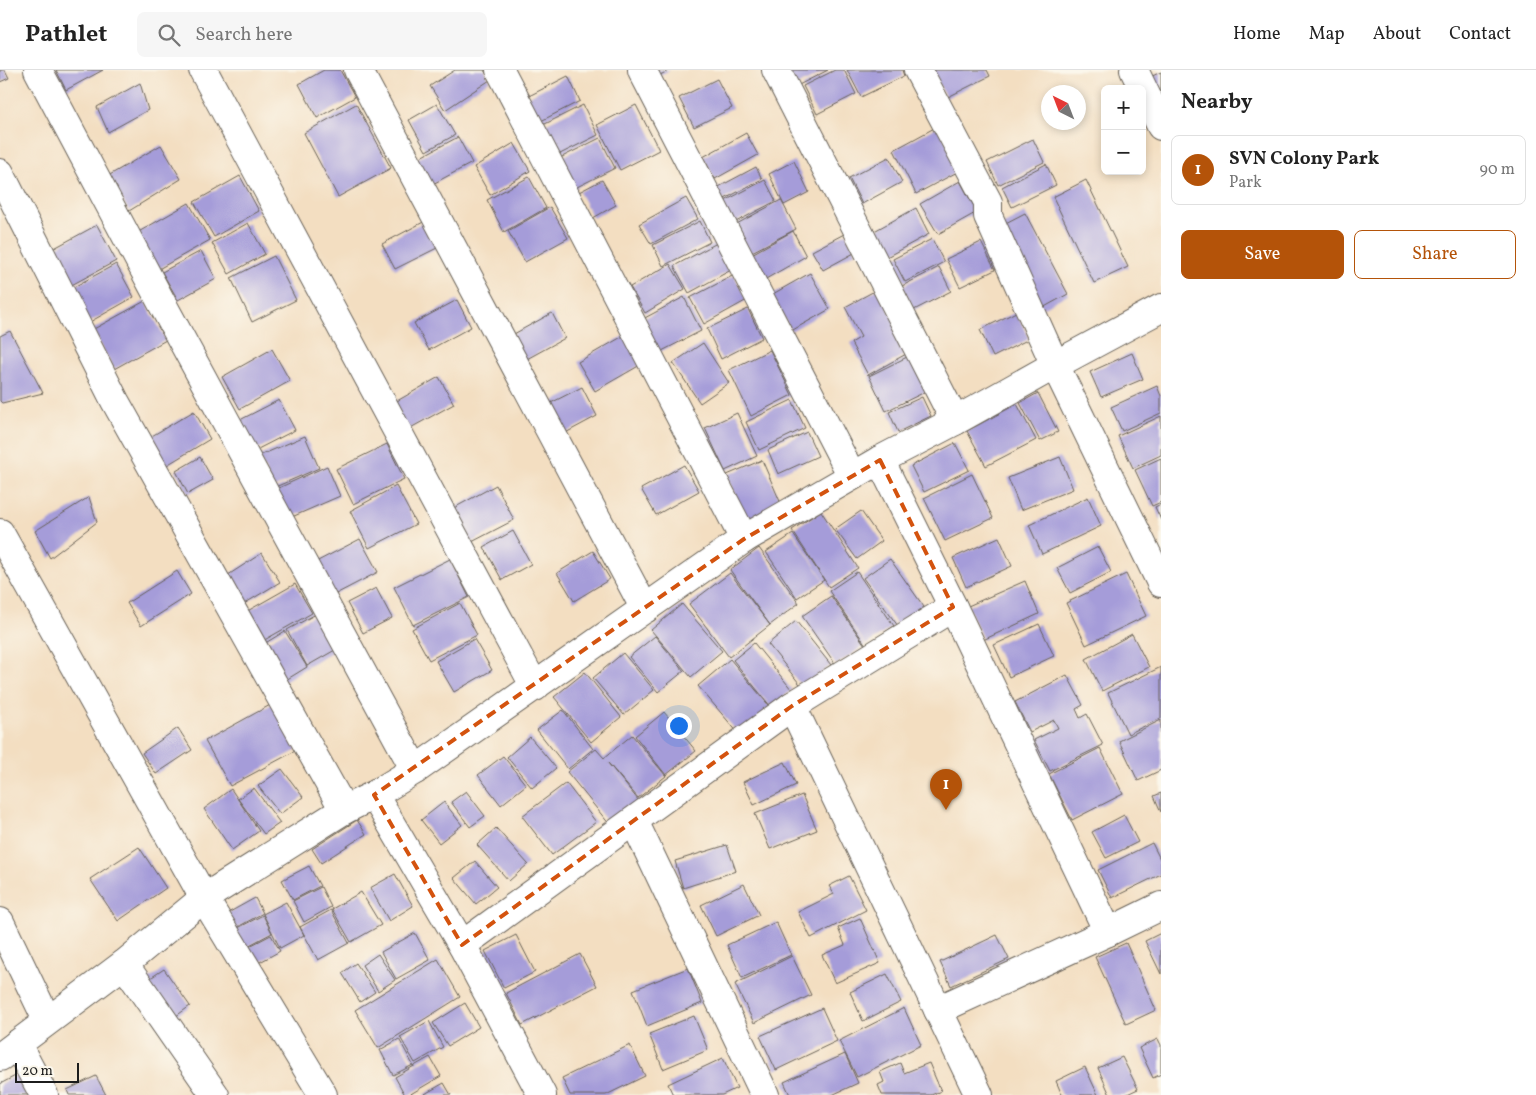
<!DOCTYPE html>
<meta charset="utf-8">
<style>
:root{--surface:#fff;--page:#f6f6f6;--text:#222;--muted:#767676;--line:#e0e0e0;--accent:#b45309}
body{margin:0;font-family:Vollkorn,serif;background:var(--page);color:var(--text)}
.controls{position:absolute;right:15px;top:15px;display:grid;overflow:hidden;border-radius:8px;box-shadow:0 2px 8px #0003}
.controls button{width:45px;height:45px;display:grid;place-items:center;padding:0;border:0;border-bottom:1px solid var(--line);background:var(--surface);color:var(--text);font:25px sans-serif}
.compass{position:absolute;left:1041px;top:15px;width:45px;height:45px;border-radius:50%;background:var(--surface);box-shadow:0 2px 8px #0003;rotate:318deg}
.scale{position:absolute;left:15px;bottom:12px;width:64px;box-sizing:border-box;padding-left:5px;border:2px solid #1c1c1c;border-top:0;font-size:14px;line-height:18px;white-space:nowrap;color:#1c1c1c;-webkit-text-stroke:4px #fbf7ec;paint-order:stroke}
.you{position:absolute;left:678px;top:655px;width:18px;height:18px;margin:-12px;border:4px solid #fff;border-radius:50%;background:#1a73e8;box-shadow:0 0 0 8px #1a73e833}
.badge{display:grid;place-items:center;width:32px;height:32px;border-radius:50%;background:var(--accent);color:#fff;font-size:16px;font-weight:700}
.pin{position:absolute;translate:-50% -41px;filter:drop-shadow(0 1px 2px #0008)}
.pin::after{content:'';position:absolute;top:26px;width:18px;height:15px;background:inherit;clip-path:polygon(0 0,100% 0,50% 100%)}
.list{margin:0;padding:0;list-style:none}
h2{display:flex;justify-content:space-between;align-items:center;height:65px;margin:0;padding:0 20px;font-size:21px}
h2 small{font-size:16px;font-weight:400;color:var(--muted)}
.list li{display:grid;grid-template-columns:32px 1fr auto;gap:15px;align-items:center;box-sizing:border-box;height:70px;margin:0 10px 10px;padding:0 10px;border:1px solid var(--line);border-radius:8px}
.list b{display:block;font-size:19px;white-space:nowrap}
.list p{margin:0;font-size:16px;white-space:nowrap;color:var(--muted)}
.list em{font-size:16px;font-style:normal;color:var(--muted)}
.actions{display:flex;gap:10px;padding:15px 20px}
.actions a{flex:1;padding:11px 0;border:1px solid var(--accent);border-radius:8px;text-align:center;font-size:18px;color:var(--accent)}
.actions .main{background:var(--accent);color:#fff}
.icon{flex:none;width:28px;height:28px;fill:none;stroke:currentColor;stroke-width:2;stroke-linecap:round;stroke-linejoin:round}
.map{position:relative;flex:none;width:1161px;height:1025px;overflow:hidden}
header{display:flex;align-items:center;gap:30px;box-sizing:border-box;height:70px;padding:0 25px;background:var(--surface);border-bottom:1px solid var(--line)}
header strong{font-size:24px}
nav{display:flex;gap:28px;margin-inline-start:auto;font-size:18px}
.search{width:350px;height:45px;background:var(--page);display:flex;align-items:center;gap:12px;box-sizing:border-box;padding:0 18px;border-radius:8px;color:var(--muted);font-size:19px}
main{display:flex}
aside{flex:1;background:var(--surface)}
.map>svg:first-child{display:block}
</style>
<header>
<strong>Pathlet</strong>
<div class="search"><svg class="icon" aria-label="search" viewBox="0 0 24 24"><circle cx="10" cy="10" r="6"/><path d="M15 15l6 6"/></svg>Search here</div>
<nav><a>Home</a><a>Map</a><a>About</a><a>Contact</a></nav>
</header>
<main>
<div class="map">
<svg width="1161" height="1025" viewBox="0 0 1161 1025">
<rect width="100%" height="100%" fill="#fbf7ec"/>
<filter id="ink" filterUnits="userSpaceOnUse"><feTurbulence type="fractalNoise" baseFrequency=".02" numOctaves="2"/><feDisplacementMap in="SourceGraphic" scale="10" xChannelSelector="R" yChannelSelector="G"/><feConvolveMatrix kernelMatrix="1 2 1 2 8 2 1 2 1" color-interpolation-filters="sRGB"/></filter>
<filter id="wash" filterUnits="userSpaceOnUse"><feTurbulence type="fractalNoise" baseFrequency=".0096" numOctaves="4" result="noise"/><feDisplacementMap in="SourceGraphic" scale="20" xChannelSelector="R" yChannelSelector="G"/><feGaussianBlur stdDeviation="1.12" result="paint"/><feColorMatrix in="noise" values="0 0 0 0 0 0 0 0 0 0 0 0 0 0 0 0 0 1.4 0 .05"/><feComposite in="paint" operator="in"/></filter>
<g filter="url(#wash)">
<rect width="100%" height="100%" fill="#f3dec1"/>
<g id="blocks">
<g fill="#a59cd9">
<polygon points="0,0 5,0 9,8 0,12"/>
<polygon points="56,0 103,0 66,20"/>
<polygon points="324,0 340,0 355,27 317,48 299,14"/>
<polygon points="455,0 484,0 490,10 445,40 430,16"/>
<polygon points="647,0 670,0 652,9"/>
<polygon points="793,0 828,0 793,18 786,3"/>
<polygon points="835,0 844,0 856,24 817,44 803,16"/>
<polygon points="847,0 902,0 904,6 861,27"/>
<polygon points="932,0 987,0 990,6 946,28"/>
<polygon points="1161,2 1161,24 1157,26 1148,8"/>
<polygon points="568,6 580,31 537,53 525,28"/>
<polygon points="717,9 732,38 694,57 679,28"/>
<polygon points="140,13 148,40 108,62 97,37"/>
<polygon points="356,34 391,98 338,127 304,63"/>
<polygon points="437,34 455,65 426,81 409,50"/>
<polygon points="583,35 598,65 554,87 539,57"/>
<polygon points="636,35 659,80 620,100 597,55"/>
<polygon points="938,56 961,100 916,124 894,80"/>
<polygon points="746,63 758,85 715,109 703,87"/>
<polygon points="458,67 472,93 429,116 415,90"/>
<polygon points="600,68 615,98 573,119 558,89"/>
<polygon points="1033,69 1044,92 998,115 987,92"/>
<polygon points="514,73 530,101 490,125 474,97"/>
<polygon points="161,75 181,109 129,141 108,106"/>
<polygon points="889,87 902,112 862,134 849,108"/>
<polygon points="794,91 809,122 784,135 769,104"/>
<polygon points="1046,94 1056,115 1012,137 1002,117"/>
<polygon points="756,97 762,109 719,132 713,120"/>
<polygon points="240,106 259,141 214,167 194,132"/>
<polygon points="529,107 546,138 504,162 487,130"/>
<polygon points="602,110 616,135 593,148 579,122"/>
<polygon points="765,110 776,131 732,154 721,133"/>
<polygon points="1086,110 1128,197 1094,213 1053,127"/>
<polygon points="960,111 977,142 938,164 920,134"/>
<polygon points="686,128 698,149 651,174 639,154"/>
<polygon points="781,130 796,159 748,184 733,156"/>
<polygon points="189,133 210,170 155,201 135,164"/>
<polygon points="550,137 568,168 525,192 508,161"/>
<polygon points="916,138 929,164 881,190 867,165"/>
<polygon points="1025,143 1068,224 1039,240 996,158"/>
<polygon points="429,149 443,175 395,199 382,174"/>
<polygon points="700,151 710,172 663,196 653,175"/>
<polygon points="248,153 265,184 229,204 212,173"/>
<polygon points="97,155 116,191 66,218 47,182"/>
<polygon points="793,161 806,186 764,210 750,185"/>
<polygon points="846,163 856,182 823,200 812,181"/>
<polygon points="932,169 944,192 905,212 893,189"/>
<polygon points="981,172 995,200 960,217 946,189"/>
<polygon points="717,173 731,200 689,223 674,196"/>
<polygon points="201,181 216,209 178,230 162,202"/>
<polygon points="274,186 296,230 252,252 231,208"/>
<polygon points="116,194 134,227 88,253 70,219"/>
<polygon points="670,194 685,219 645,243 630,217"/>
<polygon points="939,197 951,221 914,240 902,216"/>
<polygon points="810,203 830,239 791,261 771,225"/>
<polygon points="734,205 747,230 704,254 690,228"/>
<polygon points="880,218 908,283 868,305 851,273 861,267 845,237"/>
<polygon points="684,227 701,261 658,283 641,250"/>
<polygon points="457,230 471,257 429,280 414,253"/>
<polygon points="145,231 166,270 114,299 92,260"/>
<polygon points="748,239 762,268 721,289 707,259"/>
<polygon points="1016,242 1029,269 993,287 980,260"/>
<polygon points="552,243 565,268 516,295 503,270"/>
<polygon points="10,261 43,323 2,333 0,331 0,266"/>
<polygon points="625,265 642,294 595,321 578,292"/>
<polygon points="703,273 729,313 700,333 673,293"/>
<polygon points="272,279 290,311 240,339 222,307"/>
<polygon points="770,280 792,325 751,346 729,300"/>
<polygon points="1132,283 1143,309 1101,327 1090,302"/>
<polygon points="911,285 929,320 886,341 869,306"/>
<polygon points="439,307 454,334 405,361 390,335"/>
<polygon points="1157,316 1161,326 1161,343 1122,361 1111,337"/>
<polygon points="582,317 597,346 558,367 543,337"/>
<polygon points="1038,323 1058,362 1040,371 1020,333"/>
<polygon points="922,327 931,346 898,362 889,342"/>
<polygon points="279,330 295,360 254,381 238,351"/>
<polygon points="792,330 805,358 759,380 746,352"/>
<polygon points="1017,334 1036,370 986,396 967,361"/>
<polygon points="194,341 210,369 162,398 145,370"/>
<polygon points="737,343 757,386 725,401 705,358"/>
<polygon points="1161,346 1161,385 1133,398 1118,366"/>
<polygon points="807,362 818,386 778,404 768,380"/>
<polygon points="305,366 319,398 273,418 259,386"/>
<polygon points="955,373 969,400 924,422 911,396"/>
<polygon points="387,374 404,409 353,434 336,399"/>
<polygon points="200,387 213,410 188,424 176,401"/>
<polygon points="1060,387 1073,419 1021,440 1008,408"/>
<polygon points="1161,388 1161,432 1152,436 1135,400"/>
<polygon points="762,390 782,436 746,451 727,405"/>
<polygon points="684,395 699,421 656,445 641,419"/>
<polygon points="327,396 340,426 285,450 272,421"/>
<polygon points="972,404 993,448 945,471 924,428"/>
<polygon points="496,415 514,450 470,473 452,439"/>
<polygon points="396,416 416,454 369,478 350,441"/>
<polygon points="89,427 97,452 50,488 35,461"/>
<polygon points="1088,427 1101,456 1042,484 1029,455"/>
<polygon points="1161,434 1161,450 1155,437"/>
<polygon points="821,441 858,498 829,517 792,460"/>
<polygon points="861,441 882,471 857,489 835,459"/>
<polygon points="513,461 531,494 502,510 484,477"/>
<polygon points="793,464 824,510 797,528 766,482"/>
<polygon points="999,467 1012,496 966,517 953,488"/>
<polygon points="360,469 378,502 332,526 314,493"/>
<polygon points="1098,477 1111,502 1070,523 1057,498"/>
<polygon points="759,478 799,533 770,555 730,500"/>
<polygon points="593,481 610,509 574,531 557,503"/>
<polygon points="262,483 280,512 239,537 222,509"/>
<polygon points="450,489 469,527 413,555 394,517"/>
<polygon points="890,489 924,537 898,556 863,508"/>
<polygon points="177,501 191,524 141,556 127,533"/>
<polygon points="857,502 894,556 866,575 829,521"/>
<polygon points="730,503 770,555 729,587 689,534"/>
<polygon points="1126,504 1146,546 1086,575 1066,533"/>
<polygon points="1025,511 1039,544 983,570 968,536"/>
<polygon points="295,514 312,543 261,572 244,543"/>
<polygon points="376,518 392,548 363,563 347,533"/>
<polygon points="831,526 865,575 836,595 802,546"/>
<polygon points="460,533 477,565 429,590 412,559"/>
<polygon points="682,534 722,581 691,607 651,560"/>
<polygon points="316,544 335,580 307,596 287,560"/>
<polygon points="796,551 831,595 803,618 768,574"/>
<polygon points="1039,554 1054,586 1009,607 994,575"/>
<polygon points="285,561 307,597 281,613 259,577"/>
<polygon points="1132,564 1149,597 1102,621 1086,589"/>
<polygon points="655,566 684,601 658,622 629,587"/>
<polygon points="474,569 492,600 454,622 436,591"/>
<polygon points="754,573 792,620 771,637 733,590"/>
<polygon points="623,583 654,620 624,645 593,608"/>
<polygon points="730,589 771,638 739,664 698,616"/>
<polygon points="1161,597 1161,648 1128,664 1108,623"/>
<polygon points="585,602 621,647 591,672 554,627"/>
<polygon points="1067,605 1083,635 1076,639 1080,648 1087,644 1103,675 1050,701 1034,670 1058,658 1054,650 1030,662 1015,632"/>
<polygon points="272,634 297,680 230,716 205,671"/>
<polygon points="563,640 593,679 568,699 537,660"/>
<polygon points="664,642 696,681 666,705 635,666"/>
<polygon points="1161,650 1161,700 1138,711 1119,671"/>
<polygon points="178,658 192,680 156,704 142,683"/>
<polygon points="632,665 666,706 638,728 608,693 639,731 610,755 567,702 596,679 604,688"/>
<polygon points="530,667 556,698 532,718 507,687"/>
<polygon points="1100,678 1123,724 1072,750 1049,704"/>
<polygon points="503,686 526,715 501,735 478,705"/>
<polygon points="785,692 796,715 754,735 743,712"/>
<polygon points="282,699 303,727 280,744 258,716"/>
<polygon points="566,713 596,752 552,785 522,746"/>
<polygon points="254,718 280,753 264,764 238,729"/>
<polygon points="231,719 259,761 232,780 204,739"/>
<polygon points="466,721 485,746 470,757 451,732"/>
<polygon points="1161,723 1161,742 1154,726"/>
<polygon points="802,725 817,760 770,779 755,744"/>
<polygon points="444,732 462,755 439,773 421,750"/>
<polygon points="1124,745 1138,772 1106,788 1092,762"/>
<polygon points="357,750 366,764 321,793 312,779"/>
<polygon points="496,758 528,794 509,811 477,775"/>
<polygon points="1152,773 1161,791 1161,804 1112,828 1098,800"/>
<polygon points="727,775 736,801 683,818 675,791"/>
<polygon points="139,777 166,818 118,851 90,809"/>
<polygon points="475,791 497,817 476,834 454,808"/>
<polygon points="309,796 320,816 293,830 282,810"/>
<polygon points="395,804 413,836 389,851 370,818"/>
<polygon points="849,806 866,840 811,868 798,842 834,824 829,816"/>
<polygon points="744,814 759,845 716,866 701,835"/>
<polygon points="321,817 331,837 304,852 293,831"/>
<polygon points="361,822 381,855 351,872 332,839"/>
<polygon points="255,828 263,843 236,858 228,843"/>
<polygon points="286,832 304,865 280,878 263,844"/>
<polygon points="331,840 349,873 318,890 300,857"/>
<polygon points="263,845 272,863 244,878 234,860"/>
<polygon points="860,848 880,893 835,913 822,885 845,875 838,858"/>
<polygon points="776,852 791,885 742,908 727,875"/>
<polygon points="415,863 430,890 396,909 381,882"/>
<polygon points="1161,863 1161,904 1145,871"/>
<polygon points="271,865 280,881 251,897 242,880"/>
<polygon points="516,865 535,902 504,918 485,881"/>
<polygon points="997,865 1009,889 951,916 940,892"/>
<polygon points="1126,873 1156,940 1126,954 1095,887"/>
<polygon points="378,884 395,910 378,921 362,895"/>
<polygon points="580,884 597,916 522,955 506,923"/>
<polygon points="792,886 811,925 754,953 735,914"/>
<polygon points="438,889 460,927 378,978 355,940"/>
<polygon points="356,893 375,922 360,932 342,903"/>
<polygon points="688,898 702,933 647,956 633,920"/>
<polygon points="164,899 190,936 172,949 146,911"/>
<polygon points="887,904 901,932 863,951 850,922"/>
<polygon points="465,933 479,957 448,976 433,953"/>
<polygon points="822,938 837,971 776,1000 760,966"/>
<polygon points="904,938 921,975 857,1007 839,971"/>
<polygon points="694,946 708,980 663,999 649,964"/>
<polygon points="429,951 443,977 415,993 400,967"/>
<polygon points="399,969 413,995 393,1005 380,980"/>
<polygon points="1158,969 1161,975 1161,1004 1153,1008 1139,978"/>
<polygon points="630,975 645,1006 606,1025 570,1025 562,1008"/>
<polygon points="845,984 858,1013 832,1025 790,1025 784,1012"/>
<polygon points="430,987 441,1006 409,1025 405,1025 395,1007"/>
<polygon points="1122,987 1138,1019 1125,1025 1110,1025 1098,998"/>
<polygon points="723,988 737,1018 722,1025 673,1025 668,1014"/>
<polygon points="900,993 904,1003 929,993 941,1021 931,1025 882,1025 878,1015 884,1012 880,1002"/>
<polygon points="1085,997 1098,1025 1062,1025 1056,1011"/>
<polygon points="23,1002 36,1025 0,1025 0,1014"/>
<polygon points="96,1006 106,1025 69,1025 67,1020"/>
<polygon points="444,1013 451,1025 423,1025"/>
</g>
</g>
</g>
<g filter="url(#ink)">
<use href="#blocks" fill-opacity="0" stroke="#676056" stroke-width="1"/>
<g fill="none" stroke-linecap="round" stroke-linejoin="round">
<g stroke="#676056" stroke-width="30">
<g id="minor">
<polyline points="38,0 165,239 415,700"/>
<polyline points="203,0 535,617"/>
<polyline points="358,0 645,539"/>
<polyline points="500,0 744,469"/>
<polyline points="642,0 852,406"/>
<polyline points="776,0 955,351"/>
<polyline points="918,0 988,132 988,146 1055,295 1161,513"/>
<polyline points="1134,0 1161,56"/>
<polyline points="0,103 115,331 344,740"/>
<polyline points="880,390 953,537 1108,862 1161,836"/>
<polyline points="0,463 204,828 323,1025"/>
<polyline points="792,636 979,1025"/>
<polyline points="374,725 462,875 542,1025"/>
<polyline points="634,751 765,1025"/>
<polyline points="0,852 47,950"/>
<polyline points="462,875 792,636 953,537"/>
<polyline points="124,894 215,1025"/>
<polyline points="938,940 1108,862"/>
<polyline points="17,974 44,1025"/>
<polyline points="0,987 124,894 204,828 344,740 374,725 415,700 744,469 880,390 955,351 1055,295 1161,238"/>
</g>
</g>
<use href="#minor" stroke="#fff" stroke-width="28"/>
</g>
</g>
<path fill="none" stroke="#d4530e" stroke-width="4" stroke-dasharray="10 6" stroke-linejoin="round" d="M880,390L953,537L792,636L462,875L374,725L744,469Z"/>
</svg>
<div class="controls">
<button>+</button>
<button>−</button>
</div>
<svg class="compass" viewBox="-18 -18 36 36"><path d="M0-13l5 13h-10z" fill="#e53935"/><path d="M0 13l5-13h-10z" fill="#767676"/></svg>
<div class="scale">20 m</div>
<div class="you"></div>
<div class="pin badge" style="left:946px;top:740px">1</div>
</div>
<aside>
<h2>Nearby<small></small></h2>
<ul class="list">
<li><span class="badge">1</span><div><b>SVN Colony Park</b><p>Park</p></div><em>90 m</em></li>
</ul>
<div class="actions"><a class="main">Save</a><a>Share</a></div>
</aside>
</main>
